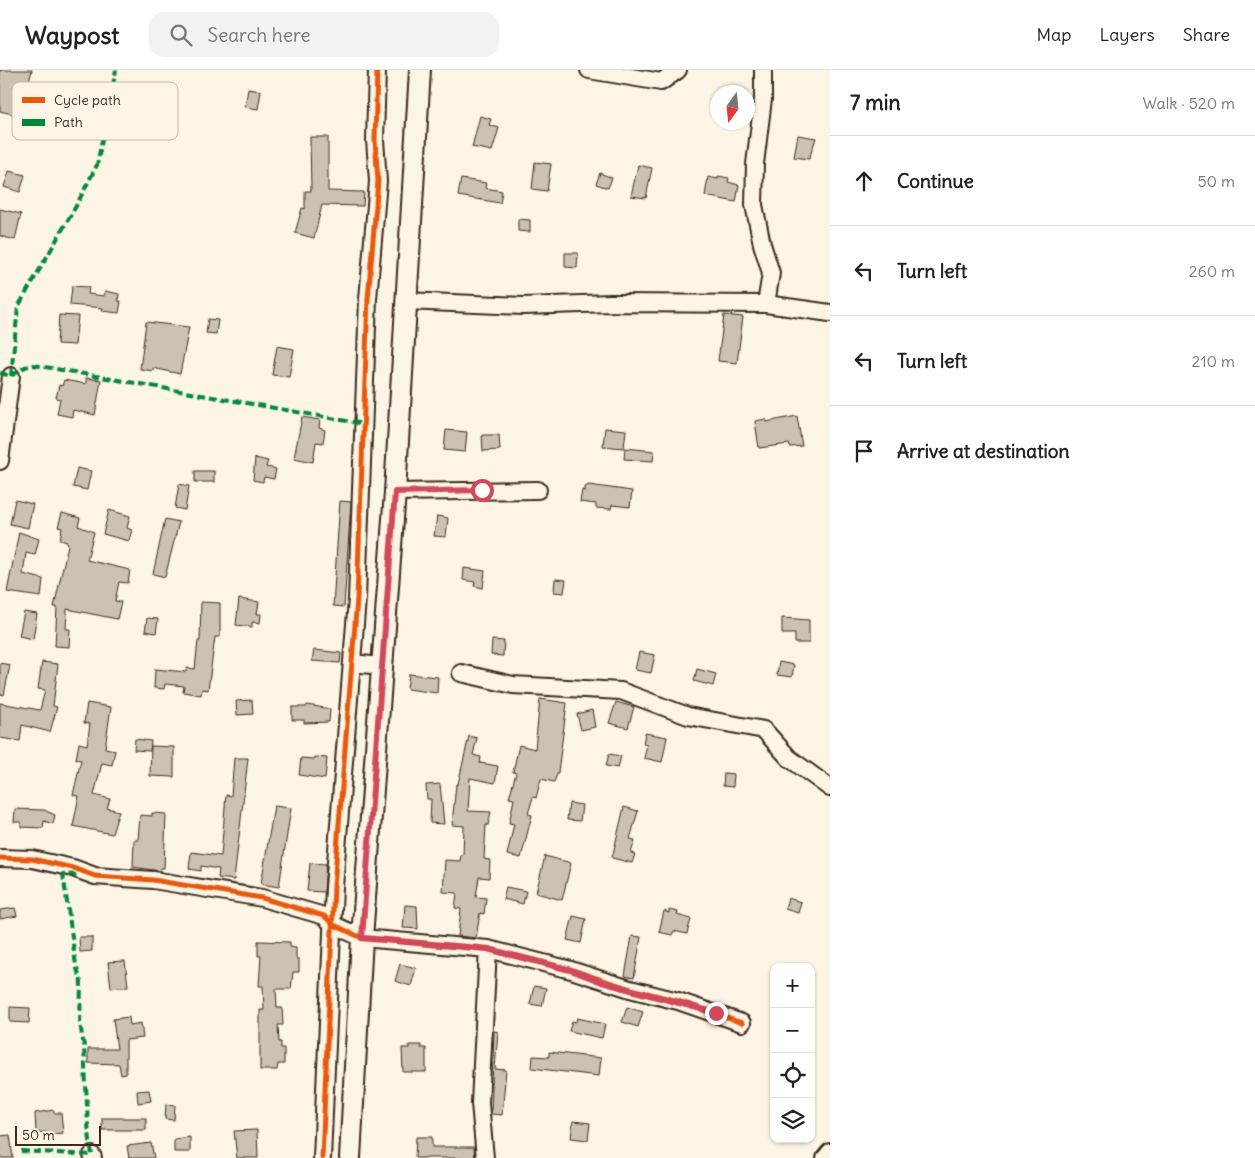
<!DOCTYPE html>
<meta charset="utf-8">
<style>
:root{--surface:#fff;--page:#f2f2f2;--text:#222;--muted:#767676;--line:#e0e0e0}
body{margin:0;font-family:Delius,sans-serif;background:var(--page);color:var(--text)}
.controls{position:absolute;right:15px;bottom:15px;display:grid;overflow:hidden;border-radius:10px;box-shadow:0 1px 4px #0004}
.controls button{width:45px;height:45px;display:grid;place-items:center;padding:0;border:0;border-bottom:1px solid var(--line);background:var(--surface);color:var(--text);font:25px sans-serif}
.compass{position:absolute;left:710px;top:15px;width:45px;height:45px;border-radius:50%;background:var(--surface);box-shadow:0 1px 4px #0004;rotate:195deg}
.scale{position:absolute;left:15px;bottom:12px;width:86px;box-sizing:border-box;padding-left:5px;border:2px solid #3b2a1e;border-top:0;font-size:14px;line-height:18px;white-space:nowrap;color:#3b2a1e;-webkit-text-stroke:4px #fcf5e5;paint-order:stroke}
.stop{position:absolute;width:15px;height:15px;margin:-11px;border:4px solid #d1495b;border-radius:50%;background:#fff}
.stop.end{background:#d1495b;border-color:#fff;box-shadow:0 1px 5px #0008}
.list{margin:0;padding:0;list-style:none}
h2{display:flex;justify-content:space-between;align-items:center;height:65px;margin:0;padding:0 20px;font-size:21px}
h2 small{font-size:16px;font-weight:400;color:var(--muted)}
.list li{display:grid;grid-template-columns:32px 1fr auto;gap:15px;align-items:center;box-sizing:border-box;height:90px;padding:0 20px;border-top:1px solid var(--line)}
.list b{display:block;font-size:19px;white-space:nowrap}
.list em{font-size:16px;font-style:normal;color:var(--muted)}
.icon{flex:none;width:28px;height:28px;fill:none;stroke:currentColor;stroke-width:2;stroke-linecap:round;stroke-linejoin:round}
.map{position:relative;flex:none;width:830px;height:1088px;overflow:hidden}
header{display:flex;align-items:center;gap:30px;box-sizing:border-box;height:70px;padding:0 25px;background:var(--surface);border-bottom:1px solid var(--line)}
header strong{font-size:24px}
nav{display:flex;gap:28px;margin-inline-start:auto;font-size:18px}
.search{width:350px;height:45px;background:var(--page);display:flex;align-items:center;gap:12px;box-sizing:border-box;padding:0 18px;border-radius:15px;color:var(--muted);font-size:19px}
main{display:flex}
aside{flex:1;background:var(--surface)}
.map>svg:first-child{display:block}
</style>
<header>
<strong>Waypost</strong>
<div class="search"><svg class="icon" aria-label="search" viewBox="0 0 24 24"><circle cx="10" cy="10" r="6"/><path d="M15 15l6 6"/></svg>Search here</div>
<nav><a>Map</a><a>Layers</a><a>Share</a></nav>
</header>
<main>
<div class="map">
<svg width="830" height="1088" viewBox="0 0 830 1088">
<rect width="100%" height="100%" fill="#fcf5e5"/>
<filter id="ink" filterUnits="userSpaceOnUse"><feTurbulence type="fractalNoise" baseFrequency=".02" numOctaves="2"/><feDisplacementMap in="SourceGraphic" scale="10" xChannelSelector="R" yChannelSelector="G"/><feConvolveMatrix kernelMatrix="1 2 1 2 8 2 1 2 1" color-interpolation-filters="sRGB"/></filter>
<g filter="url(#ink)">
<g fill="#ccc2b3" stroke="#3b2a1e">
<polygon points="0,0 32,0 20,46 0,41"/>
<polygon points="248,19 261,21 258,39 245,37"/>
<polygon points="480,46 491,49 489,55 499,58 492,81 472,77"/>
<polygon points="798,65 816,68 809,89 794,87"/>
<polygon points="310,67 328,67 328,121 364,122 363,136 322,135 314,168 295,163 302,138 305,139 305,121 311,121"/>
<polygon points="535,92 551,94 547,121 532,119"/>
<polygon points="638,95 652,98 646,128 631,126"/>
<polygon points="9,101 25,105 20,122 4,117"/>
<polygon points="600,103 612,108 608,118 596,114"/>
<polygon points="718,106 729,108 728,112 739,115 736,132 705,126 708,107 718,109"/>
<polygon points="461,109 486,113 485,118 502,121 500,133 458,126"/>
<polygon points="0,139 21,144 15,170 0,166"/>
<polygon points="518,149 530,150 530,162 518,161"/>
<polygon points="565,183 578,183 577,198 565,197"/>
<polygon points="72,216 89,217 88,224 104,226 105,221 119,224 118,231 121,231 119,243 102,241 103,238 70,235"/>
<polygon points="59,245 78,246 75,275 57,274"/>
<polygon points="724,245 743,247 737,293 718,291"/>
<polygon points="208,249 218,250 216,264 206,263"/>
<polygon points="146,252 189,257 180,304 153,298 153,301 140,299"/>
<polygon points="277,276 294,279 289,307 272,305"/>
<polygon points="86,308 101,310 95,345 73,340 72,347 57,344 60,329 56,328 59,315 62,316 64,310 86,314"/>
<polygon points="797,346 802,376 790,377 789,374 759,378 755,351 766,349 766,352"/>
<polygon points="302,347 320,350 319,358 325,360 323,373 316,372 313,392 294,388"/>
<polygon points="605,358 626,360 624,378 603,376"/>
<polygon points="446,360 467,362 465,382 444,380"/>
<polygon points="482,365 499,365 500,380 483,381"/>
<polygon points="625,378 654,381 653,391 624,389"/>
<polygon points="255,388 268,391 266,397 276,399 274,409 264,407 263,412 253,410"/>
<polygon points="77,398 91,401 87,420 73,417"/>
<rect x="195" y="401" width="19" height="11"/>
<polygon points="179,414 189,416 185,440 175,438"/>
<polygon points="589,415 632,421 630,437 612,435 611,439 596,438 596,434 580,432 582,420 585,421 585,417"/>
<polygon points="15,430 33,434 28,458 10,454"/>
<polygon points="340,431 351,432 344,537 333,536"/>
<polygon points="109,440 130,446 127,458 132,460 129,471 103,464"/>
<polygon points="62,443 80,448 78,456 94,462 87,490 130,500 128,513 119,512 115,531 121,532 117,549 67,539 66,559 70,559 69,577 55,576 57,537 54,537 68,475 67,472 60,470 62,458 58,457"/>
<polygon points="437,446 448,448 446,467 434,466"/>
<polygon points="165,449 179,452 165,507 153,504"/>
<polygon points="19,462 39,469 35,485 26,483 23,504 43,509 41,527 7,522"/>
<polygon points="464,498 485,501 483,518 474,516 475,512 463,510"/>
<polygon points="555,509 566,510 564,523 554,522"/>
<polygon points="239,529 259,532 257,544 261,544 260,553 252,552 252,557 236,555"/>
<polygon points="201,532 220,533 220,567 215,567 208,620 202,619 201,625 183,622 184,616 165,614 164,619 154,618 155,599 186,602 187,598 195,599 198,571 200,571"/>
<polygon points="24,542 37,544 33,569 19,566"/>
<polygon points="147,548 158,549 156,563 145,561"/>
<polygon points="782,548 809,550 809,573 795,573 795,564 782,564"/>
<polygon points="492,570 504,571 503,586 491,585"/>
<polygon points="314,580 341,583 340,593 312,591"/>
<polygon points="639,582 655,585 651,603 635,600"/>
<polygon points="42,592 58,594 53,636 57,637 50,662 22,655 20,671 0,668 0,633 40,640 45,620 38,619"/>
<polygon points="779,592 794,595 792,607 777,605"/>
<polygon points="0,593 10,595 4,625 0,624"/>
<polygon points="697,599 716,604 713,616 694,611"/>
<polygon points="409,604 438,607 437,623 407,619"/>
<polygon points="540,629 567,633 558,702 554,712 541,709 536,728 533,727 528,744 532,745 521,788 507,785 514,754 509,753 514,729 509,728 516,703 513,702 519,675 535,679"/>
<polygon points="252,630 253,644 237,645 236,631"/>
<polygon points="616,632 634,637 628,658 609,653"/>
<polygon points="87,633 111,637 105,678 115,680 112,695 102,693 94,725 110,729 107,738 119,741 112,764 73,756 79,726 73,725 81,690 76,689 79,673 87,675 90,654 84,653"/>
<polygon points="307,635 330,639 329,652 304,653 304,650 292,650 292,637 306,637"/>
<polygon points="592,640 595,657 581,660 577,644"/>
<polygon points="645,663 667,667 662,692 644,688 647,675 643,674"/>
<polygon points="469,666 477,668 473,685 481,687 480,693 498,696 495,713 470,708 468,741 491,742 488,755 486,755 484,789 490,790 489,808 479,807 476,827 486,828 484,844 480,843 476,868 458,866 461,839 455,838 457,823 443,822 445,790 460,791 461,785 463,785 464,756 452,755 456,714 458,714"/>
<polygon points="135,669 151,671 150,681 134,680"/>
<polygon points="151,676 174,677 174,707 150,706"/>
<polygon points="609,684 621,686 618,698 606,696"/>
<polygon points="315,687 327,688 325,709 299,705 301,688 314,689"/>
<polygon points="234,688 248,688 234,810 218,808 219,799 201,796 201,801 189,799 191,782 221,786 226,725 231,726"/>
<polygon points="724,703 734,704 733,717 723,716"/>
<polygon points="440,714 444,754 430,753 431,729 427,729 426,715"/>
<polygon points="569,733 582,735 580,751 567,750"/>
<polygon points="274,736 291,738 279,817 261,814"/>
<polygon points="624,737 638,741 630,769 635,770 631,783 635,784 632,793 612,788"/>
<polygon points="15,739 44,740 55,745 53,754 44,751 43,758 21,757 21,752 14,752"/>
<polygon points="152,743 166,744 164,798 161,798 160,801 133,797 134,770 138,770 140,745 152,746"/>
<polygon points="545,786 571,793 562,830 536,823"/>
<polygon points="310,793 326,794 324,822 307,821"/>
<polygon points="506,817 526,821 523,834 503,829"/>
<polygon points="788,828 801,832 798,843 785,839"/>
<polygon points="405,835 417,836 418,859 403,858"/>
<polygon points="15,838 17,846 0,849 0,840"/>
<polygon points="669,840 678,842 677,845 691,849 687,864 674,861 672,865 659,862 664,841 669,843"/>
<polygon points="573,846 586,849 581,873 567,870"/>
<polygon points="632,866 641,867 634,908 625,906"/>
<polygon points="79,867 92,867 92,881 80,882"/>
<polygon points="258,871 290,872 290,877 296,878 296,889 299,889 299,902 293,902 291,919 276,919 277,938 282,938 283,955 278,955 279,972 281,972 281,978 284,978 284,994 278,994 277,1000 260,1000 260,940 264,940 263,916 259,916 261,886 258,886"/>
<polygon points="125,891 128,916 111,918 108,892"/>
<polygon points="400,894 416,898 411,916 395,911"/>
<polygon points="534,916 546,918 542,936 530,934"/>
<polygon points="10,937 30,938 29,953 10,952"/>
<polygon points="627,937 643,942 638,957 622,952"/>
<polygon points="129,947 130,955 141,953 143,968 126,970 126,1004 121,1005 119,994 88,993 88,979 117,979 113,949"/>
<polygon points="577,948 605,954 602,968 569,961 572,951 576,952"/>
<polygon points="494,961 498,962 495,999 506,1000 502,1045 491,1044"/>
<polygon points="409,975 421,975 421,978 426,978 426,1002 403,1002 402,978 409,978"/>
<polygon points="549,982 601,988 599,1006 532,998 533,986 549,987"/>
<polygon points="149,1020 151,1031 138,1033 137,1021"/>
<polygon points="166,1034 175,1035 174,1050 165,1049"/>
<polygon points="54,1040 54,1043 61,1043 63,1063 46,1065 46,1062 36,1063 35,1043"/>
<rect x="102" y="1048" width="44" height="12"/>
<polygon points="573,1051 590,1053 588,1070 571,1068"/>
<polygon points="257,1060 258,1088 237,1088 234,1061"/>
<polygon points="10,1065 13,1088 0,1088 0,1066"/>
<polygon points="190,1067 190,1082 174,1082 174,1069"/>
<polygon points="416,1067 432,1067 432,1077 474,1077 475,1088 415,1088"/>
<polygon points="151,1073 154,1088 129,1088 127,1076"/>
</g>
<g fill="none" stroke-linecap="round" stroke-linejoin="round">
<g stroke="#3b2a1e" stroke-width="20">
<g id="minor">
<polyline points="589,0 661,12 678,0"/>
<polyline points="763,0 763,29 755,94 754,135 762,174 771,203 766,234"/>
<polyline points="405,231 523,236 611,233 766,234 830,243"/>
<polyline points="0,391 11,306"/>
<polyline points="395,422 538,420"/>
<polyline points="352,593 381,596"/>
<polyline points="461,603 513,615 621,621 688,646 764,660 789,688 830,718"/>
<polyline points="0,788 32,789 73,798 95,806 153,810 262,828 324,846 334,855 362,868 488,879 571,900 630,919 678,931 742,953"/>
<polyline points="92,1085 93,1088"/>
<polyline points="322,1088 334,817 357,529 368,229 378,111 375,70 377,0"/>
<polyline points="485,1088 480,1033 488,879"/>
<polyline points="825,1088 830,1082"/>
</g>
</g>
<g stroke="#3b2a1e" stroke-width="24">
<polyline id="major" points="350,1088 362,868 395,422 420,0"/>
</g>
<use href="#minor" stroke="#fcf5e5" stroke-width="16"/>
<use href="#major" stroke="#fcf5e5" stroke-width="20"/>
<g stroke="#00873e" stroke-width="4" stroke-dasharray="8 4" stroke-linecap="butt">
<polyline points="0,303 11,306 25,297 34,295 364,354"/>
<polyline points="11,306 18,237 76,136 97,95 116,0"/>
<polyline points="21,1081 92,1085 88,1055 84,976 80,954 81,912 76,895 63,804 77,805"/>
</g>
<g stroke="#fcf5e5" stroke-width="8">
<g id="cycleway">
<polyline points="0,788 32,789 73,798 95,806 153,810 262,828 324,846 334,855 362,868 488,879 571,900 630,919 678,931 742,953"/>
<polyline points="322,1088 334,817 357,529 368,229 378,111 375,70 377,0"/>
</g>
</g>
<use href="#cycleway" stroke="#e8590c" stroke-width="5"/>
</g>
</g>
<g fill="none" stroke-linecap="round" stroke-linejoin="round" filter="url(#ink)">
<polyline stroke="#d1495b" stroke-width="6" points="482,420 395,422 362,868 488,879 571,900 602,912 716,943"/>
</g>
<rect x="12" y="12" width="166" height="58" rx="8" fill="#fcf5e5" stroke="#c2b8a9" stroke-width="1"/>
<rect x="22" y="27" width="23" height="6" fill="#e8590c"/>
<rect x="22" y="49" width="23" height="7" fill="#00873e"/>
<g font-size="14" fill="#3b2a1e">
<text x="54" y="35">Cycle path</text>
<text x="54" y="57">Path</text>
</g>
</svg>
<div class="controls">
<button>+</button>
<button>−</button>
<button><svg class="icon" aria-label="locate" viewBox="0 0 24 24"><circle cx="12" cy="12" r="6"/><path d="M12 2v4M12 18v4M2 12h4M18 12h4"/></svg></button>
<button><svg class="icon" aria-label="layers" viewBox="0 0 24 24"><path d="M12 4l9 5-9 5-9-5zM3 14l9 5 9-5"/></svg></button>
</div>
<svg class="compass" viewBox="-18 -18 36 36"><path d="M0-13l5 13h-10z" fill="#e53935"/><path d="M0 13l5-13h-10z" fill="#767676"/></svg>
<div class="scale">50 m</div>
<div class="stop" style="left:482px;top:420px"></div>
<div class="stop end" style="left:716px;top:943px"></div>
</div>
<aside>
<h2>7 min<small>Walk · 520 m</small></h2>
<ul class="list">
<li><svg class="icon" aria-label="ahead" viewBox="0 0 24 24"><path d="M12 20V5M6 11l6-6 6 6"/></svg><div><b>Continue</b></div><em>50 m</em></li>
<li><svg class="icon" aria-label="left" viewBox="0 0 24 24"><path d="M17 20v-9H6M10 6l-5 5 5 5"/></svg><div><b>Turn left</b></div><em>260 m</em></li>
<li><svg class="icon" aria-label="left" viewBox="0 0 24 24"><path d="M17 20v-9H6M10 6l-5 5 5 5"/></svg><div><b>Turn left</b></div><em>210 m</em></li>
<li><svg class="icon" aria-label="arrive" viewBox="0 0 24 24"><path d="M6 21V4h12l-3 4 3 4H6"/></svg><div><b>Arrive at destination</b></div></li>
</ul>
</aside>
</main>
